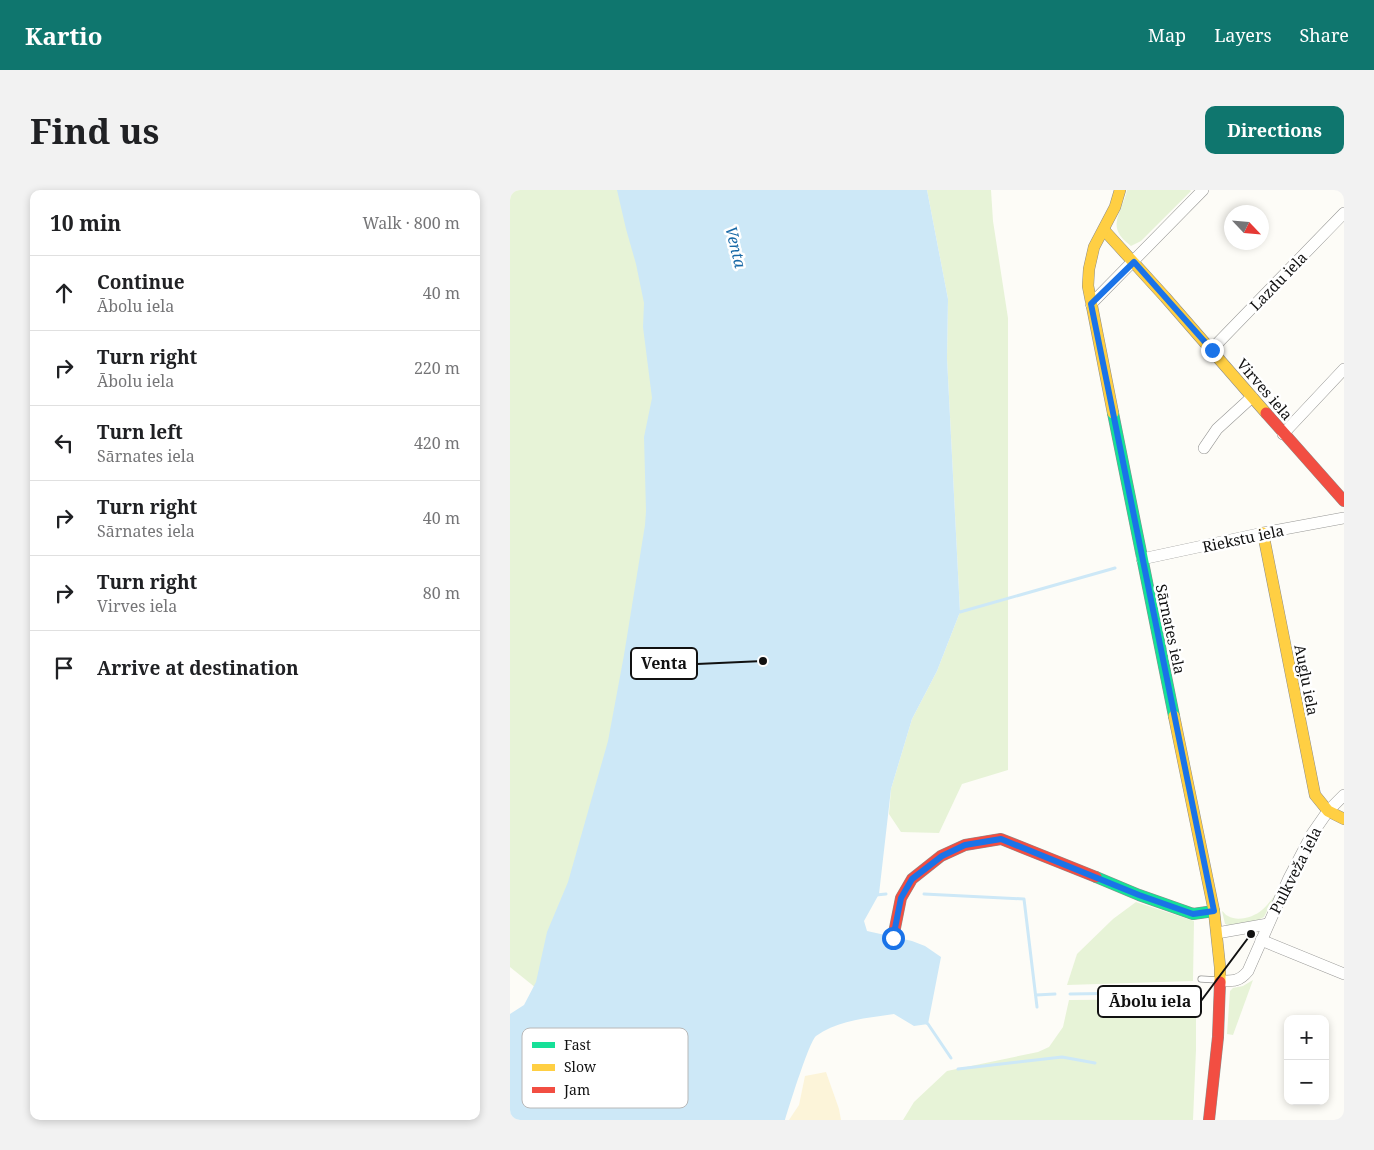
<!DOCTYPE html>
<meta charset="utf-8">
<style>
:root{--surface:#fff;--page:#f2f2f2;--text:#202124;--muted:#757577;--line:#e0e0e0;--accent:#0f766e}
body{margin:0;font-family:"Noto Serif",serif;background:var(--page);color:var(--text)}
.controls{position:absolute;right:15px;bottom:15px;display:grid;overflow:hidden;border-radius:10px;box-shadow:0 2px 8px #0003}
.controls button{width:45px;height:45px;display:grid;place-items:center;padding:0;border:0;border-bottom:1px solid var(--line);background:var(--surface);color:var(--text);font:25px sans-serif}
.compass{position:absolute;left:714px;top:15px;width:45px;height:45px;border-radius:50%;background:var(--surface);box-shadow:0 2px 8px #0003;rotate:116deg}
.stop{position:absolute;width:15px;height:15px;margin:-11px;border:4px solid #1a73e8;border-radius:50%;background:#fff}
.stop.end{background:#1a73e8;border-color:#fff;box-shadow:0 1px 5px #0008}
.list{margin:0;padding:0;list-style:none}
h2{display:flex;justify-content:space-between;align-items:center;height:65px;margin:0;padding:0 20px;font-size:21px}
h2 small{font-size:16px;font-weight:400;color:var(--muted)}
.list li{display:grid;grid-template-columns:32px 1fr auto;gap:15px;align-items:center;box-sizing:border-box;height:75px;padding:0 20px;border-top:1px solid var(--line)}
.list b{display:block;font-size:19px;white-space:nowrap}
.list p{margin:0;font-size:16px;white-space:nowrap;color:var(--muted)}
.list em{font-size:16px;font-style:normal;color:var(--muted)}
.icon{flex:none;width:28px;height:28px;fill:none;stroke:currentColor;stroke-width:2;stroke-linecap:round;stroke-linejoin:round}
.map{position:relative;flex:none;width:834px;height:930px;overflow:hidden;border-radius:10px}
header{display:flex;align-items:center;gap:30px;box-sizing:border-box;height:70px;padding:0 25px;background:var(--accent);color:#fff}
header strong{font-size:24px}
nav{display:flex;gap:28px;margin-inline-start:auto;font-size:18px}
.intro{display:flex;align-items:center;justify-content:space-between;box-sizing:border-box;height:120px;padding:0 30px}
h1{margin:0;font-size:35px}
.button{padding:12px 22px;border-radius:10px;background:var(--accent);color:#fff;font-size:18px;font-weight:700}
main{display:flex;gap:30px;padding:0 30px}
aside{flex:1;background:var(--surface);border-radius:10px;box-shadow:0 2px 8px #0003}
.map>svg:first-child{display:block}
</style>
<header>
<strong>Kartio</strong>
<nav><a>Map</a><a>Layers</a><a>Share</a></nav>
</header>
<div class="intro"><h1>Find us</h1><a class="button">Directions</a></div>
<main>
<aside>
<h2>10 min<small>Walk · 800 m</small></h2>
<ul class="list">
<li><svg class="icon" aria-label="ahead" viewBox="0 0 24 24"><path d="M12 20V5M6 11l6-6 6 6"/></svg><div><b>Continue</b><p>Ābolu iela</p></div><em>40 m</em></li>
<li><svg class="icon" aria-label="right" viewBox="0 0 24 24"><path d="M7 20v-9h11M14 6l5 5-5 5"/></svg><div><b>Turn right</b><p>Ābolu iela</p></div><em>220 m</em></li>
<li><svg class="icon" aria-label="left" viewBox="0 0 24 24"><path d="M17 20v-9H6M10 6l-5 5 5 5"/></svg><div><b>Turn left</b><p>Sārnates iela</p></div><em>420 m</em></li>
<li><svg class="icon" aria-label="right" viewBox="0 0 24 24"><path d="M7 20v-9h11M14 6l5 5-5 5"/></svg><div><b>Turn right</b><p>Sārnates iela</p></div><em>40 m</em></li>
<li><svg class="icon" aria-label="right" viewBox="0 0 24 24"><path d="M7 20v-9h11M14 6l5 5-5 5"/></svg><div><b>Turn right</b><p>Virves iela</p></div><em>80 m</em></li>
<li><svg class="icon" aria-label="arrive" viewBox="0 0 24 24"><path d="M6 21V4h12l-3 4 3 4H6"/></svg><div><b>Arrive at destination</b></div></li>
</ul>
</aside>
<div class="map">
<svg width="834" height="930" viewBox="0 0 834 930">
<rect width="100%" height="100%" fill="#fdfcf7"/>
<g fill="#e7f3d7">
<polygon points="0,0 175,0 99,857 0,777"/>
<polygon points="417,0 481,0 483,31 498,128 498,580 452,594 429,643 391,642 379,624 381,599 402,529 427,481 450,422 437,168 438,109"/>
<path d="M617,0H680L681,1L631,51L621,56C595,36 611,26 617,0Z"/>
<path d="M765,705L754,727L746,731L717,736L716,734H715L712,721C714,722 715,725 718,726C728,732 744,727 752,720C757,716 761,710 765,705Z"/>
<polygon points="626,712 684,731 683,791 557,795 567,764 603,729"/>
<polygon points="743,790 723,845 717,844 720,801 723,798 733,796"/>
<polygon points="686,809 686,860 683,930 393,930 404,912 437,881 528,862 539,857 553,837 559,810"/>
</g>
<polygon fill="#fcf4d9" points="316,882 329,919 331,930 279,930 289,915 295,886"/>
<path fill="#cde8f7" d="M107,0H417L438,109L437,168L450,422L427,481L402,529L381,599L369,704L354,731L357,741L402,751L415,756L431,767L418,834L404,836L384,824C358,828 328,830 306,846C299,852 279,917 275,930H0V824L14,815L26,792L37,742L58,692L98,551L114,465L135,335L136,321L134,247L142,208L133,137L134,113L126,74L116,39Z"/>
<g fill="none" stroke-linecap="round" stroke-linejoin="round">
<g stroke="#cde8f7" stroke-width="3">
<polyline points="447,421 450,422 605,378"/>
<polyline points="414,704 514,709 527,817"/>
<polyline points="366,705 376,704"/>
<polyline points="560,804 690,802"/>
<polyline points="526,805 545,804"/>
<polyline points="415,832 418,834 441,868"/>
<polyline points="448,879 552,867 585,873"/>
</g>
<g stroke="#979795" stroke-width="7">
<polyline id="lane" points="691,789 707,790"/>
</g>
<g stroke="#979795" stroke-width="12">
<g id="street">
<polyline points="581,114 693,0"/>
<polyline points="701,160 834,23"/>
<polyline points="773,244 834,179"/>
<polyline points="694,258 707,239 742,207"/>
<polyline points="632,369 753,343 834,328"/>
<polyline points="707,743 758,734"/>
<polyline points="751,750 834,784"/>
<path d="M709,791C723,791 729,792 738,781L779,688L802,644L818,621L834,605"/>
</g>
</g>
<g stroke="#8e8d8b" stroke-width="12">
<g id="fast">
<polyline points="603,223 664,526"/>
<polyline points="586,687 629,705 683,724 704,721"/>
</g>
</g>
<g stroke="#8e8d8b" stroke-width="12">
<g id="slow">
<polyline points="594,40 655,107 756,223"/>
<polyline points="603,223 578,96 579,79 584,57 605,17 610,0"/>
<polyline points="753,343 805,605 818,621 834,629"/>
<polyline points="664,526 704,721 710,777 710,792"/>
</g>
</g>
<g stroke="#8e8d8b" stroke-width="12">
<g id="jam">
<polyline points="756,223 834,311"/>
<polyline points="383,748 391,708 402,689 431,666 455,655 491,649 586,687"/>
<polyline points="699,930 708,847 710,792"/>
</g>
</g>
<use href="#lane" stroke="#fffffe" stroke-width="5.5"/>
<use href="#street" stroke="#fffffe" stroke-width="11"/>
<use href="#fast" stroke="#16e098" stroke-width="11"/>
<use href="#slow" stroke="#ffcf43" stroke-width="11"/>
<use href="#jam" stroke="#f24e42" stroke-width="11"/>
</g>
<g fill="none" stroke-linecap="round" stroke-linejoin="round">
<polyline stroke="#1a73e8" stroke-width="6" points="383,748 391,708 402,689 432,666 455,655 491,649 629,705 683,724 704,721 581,114 624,72 702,160"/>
</g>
<g text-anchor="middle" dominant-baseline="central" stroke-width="5" stroke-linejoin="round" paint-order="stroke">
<g font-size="15" fill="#111" stroke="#fff">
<text transform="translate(768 91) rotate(-46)">Lazdu iela</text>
<text transform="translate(755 199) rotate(49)">Virves iela</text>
<text transform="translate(733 348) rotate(-12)">Riekstu iela</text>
<text transform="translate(661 439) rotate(78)">Sārnates iela</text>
<text transform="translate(797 490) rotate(79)">Augļu iela</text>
<text transform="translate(785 680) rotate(-63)">Pulkveža iela</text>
</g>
<g font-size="16" font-style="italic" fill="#1768a6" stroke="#fff">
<text transform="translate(226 57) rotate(76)">Venta</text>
</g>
</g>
<rect x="12" y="838" width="166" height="80" rx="8" fill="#fff" stroke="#b8b8b8" stroke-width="1"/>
<rect x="22" y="852" width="23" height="6" fill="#16e098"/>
<rect x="22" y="874" width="23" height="7" fill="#ffcf43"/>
<rect x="22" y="897" width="23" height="6" fill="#f24e42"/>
<g font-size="14" fill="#111">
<text x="54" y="860">Fast</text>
<text x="54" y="882">Slow</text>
<text x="54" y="905">Jam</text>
</g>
<path fill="none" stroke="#111" stroke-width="2" d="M253 471L187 474M741 744L691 811"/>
<g fill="#111" stroke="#fff" stroke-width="2">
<circle cx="253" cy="471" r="5"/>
<circle cx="741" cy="744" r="5"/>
</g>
<g fill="#fff" stroke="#111" stroke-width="2">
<rect x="121" y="458" width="66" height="31" rx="5"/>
<rect x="588" y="796" width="103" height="31" rx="5"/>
</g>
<g font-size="16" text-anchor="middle" font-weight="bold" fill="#111">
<text x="154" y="479">Venta</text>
<text x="640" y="817">Ābolu iela</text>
</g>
</svg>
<div class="controls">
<button>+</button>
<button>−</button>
</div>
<svg class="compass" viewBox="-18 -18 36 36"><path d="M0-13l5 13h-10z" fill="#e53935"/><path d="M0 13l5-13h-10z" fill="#757577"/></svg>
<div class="stop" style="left:383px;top:748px"></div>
<div class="stop end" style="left:702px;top:160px"></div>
</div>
</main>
